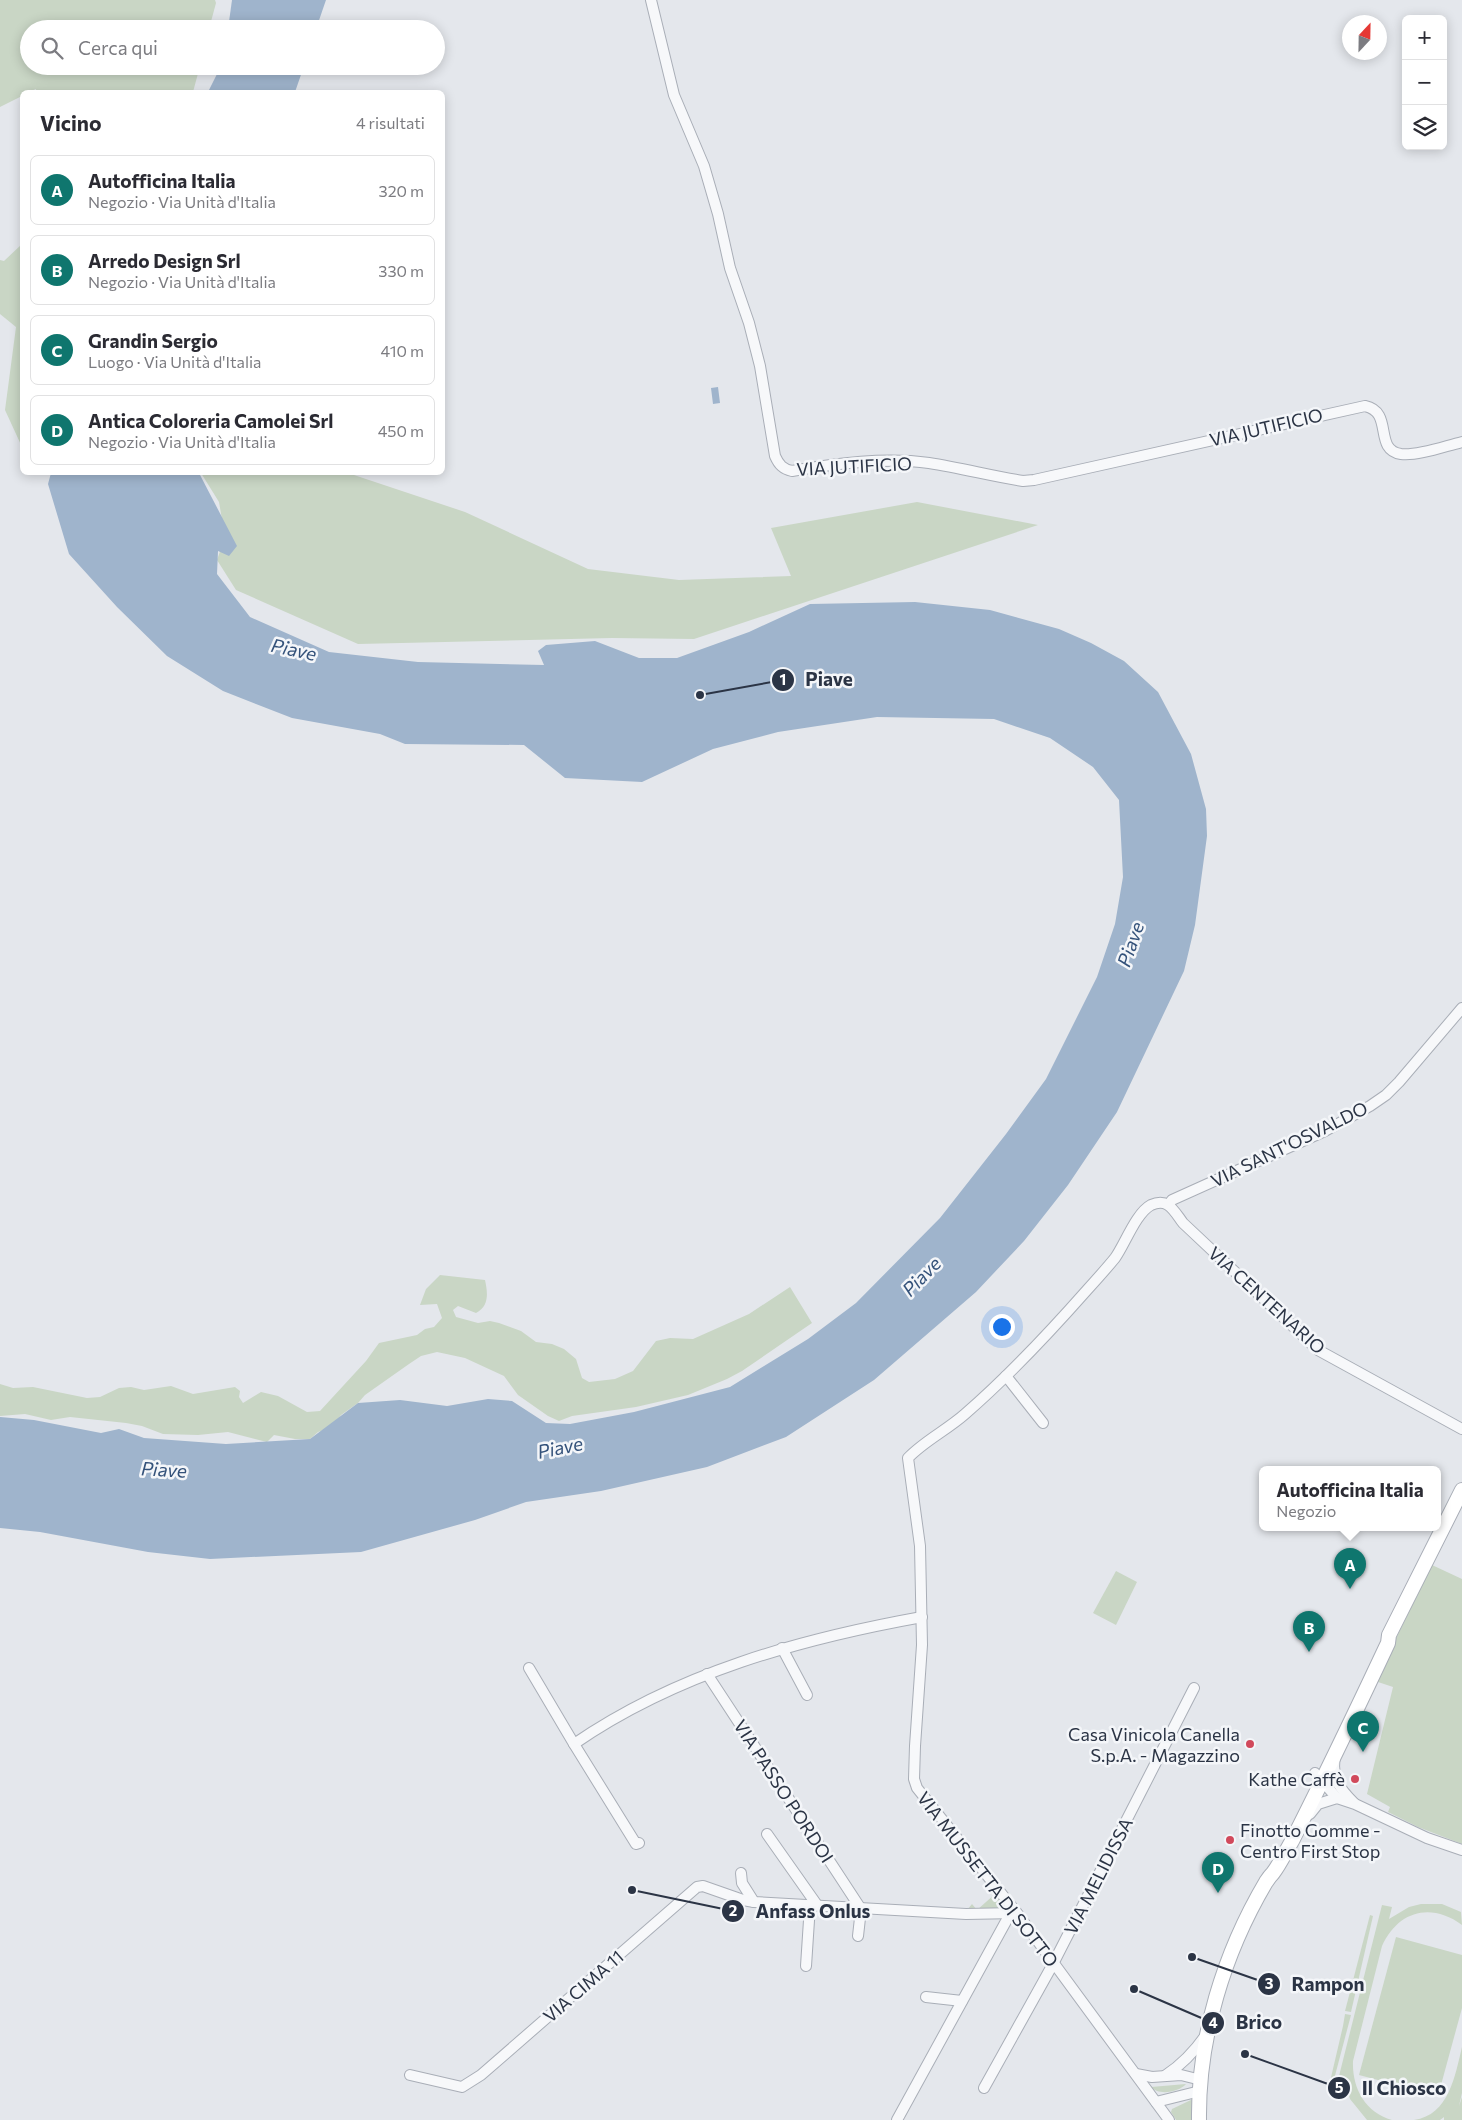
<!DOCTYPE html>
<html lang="it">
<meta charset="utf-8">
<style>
:root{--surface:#fff;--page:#f7f7f7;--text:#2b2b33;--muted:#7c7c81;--line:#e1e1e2;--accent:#0f766e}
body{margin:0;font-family:Commissioner,sans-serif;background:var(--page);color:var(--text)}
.controls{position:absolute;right:15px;top:15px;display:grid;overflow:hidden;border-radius:8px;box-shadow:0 2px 12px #0003}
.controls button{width:45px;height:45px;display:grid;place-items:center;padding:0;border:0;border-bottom:1px solid var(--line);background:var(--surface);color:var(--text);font:25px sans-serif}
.compass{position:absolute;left:1342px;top:15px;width:45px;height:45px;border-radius:50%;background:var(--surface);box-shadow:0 2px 12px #0003;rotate:22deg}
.you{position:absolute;left:1001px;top:1326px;width:18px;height:18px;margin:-12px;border:4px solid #fff;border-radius:50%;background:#1a73e8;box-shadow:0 0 0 8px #1a73e833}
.badge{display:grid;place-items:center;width:32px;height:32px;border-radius:50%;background:var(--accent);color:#fff;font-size:16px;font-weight:700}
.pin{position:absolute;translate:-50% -41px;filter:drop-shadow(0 1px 2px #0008)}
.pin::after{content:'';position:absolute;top:26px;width:18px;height:15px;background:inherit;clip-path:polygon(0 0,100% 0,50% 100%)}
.popup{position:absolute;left:1259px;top:1466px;width:182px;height:65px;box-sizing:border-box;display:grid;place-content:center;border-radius:8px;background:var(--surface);filter:drop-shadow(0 1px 4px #0005);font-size:16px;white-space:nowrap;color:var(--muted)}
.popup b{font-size:19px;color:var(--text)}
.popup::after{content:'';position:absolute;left:50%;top:100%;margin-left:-10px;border:10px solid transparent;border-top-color:var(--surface)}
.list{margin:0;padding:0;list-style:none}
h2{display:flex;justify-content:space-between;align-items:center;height:65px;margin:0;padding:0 20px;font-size:21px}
h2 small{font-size:16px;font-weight:400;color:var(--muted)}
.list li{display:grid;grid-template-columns:32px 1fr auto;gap:15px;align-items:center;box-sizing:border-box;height:70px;margin:0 10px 10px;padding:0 10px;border:1px solid var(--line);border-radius:8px}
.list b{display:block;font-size:19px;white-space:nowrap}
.list p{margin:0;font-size:16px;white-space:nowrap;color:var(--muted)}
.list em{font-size:16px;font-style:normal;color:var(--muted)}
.icon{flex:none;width:28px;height:28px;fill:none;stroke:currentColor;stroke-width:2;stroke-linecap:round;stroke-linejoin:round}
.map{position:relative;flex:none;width:1462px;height:2120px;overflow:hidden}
.search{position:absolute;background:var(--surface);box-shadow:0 2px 12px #0003;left:20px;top:20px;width:425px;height:55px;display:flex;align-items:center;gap:12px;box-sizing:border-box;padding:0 18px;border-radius:28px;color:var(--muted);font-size:19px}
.panel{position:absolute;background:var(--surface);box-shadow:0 2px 12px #0003;left:20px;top:90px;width:425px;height:385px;border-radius:8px}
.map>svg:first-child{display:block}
</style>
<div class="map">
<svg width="1462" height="2120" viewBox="0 0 1462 2120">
<rect width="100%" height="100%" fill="#e4e7ec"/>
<g fill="#c9d6c5">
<polygon points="0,0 215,0 216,3 209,29 29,29 29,66 200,66 193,92 36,92 36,89 29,92 22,92 22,96 0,107"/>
<polygon points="22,244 22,447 5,410 16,327 0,314 0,260 4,261"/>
<polygon points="201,473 348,473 465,512 588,569 679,580 791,576 771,528 917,502 1038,525 694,639 612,638 358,644 236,590 217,560 225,537 219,502"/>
<path d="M440,1275L485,1280C488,1294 489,1306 476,1313L458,1306L453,1310L456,1317L478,1323L490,1321L499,1323L521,1331L536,1342L552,1344L564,1349L576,1359L582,1378L589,1382L615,1379L633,1371L656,1341L670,1338L693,1339L749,1314L790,1287L812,1323L742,1371L727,1379L688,1395L636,1407L572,1416L559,1421L548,1416L518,1395L504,1376L465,1358L437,1352L421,1356L409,1364L365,1395L358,1403L341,1415L332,1427L318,1432L310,1439H295L274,1435L267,1442L228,1432L198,1435L163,1434L142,1426L126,1423L70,1417L51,1420L25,1414L0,1416V1384L13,1388L33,1387L87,1398L100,1397L119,1388L131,1387L144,1390L171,1386L193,1394L235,1387L240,1391L239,1397L243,1403L261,1392L278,1396L307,1412L320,1411L366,1361L379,1343L417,1335L425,1329L434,1327L442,1318L437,1304L420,1305L426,1289Z"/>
<polygon points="1432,1565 1462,1579 1462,1844 1418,1827 1388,1812 1390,1807 1367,1794 1393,1687 1375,1681"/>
<polygon points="1116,1571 1137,1582 1116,1625 1093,1613"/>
<polygon points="995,1894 1002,1903 1000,1909 967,1910 972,1904 977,1910"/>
<path d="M1421,1904H1442L1461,1912L1462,1925C1431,1902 1398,1911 1382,1946L1353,2061C1352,2088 1365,2112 1392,2120H1367L1350,2099L1343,2077L1339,2076L1382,1905L1392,1907L1389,1919L1409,1907Z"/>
<polygon points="1370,1915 1373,1916 1351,2012 1345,2011"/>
<polygon points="1396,1937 1462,1955 1462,2008 1438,2096 1359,2075"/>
<polygon points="1345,2014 1351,2015 1332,2087 1329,2086 1343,2026"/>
<path d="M1462,2047V2093L1459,2106L1462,2097V2120H1444V2117L1440,2120H1414C1449,2115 1455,2076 1462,2047Z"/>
<path d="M1186,2084C1179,2092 1159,2096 1151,2087Z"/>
<polygon points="1193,2099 1192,2120 1176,2120 1171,2112 1172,2109"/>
</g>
<g fill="#9fb4cc">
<polygon points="232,0 326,0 316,29 228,29"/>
<polygon points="221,66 304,66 295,92 208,92"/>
<polygon points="718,387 720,403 713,404 711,388"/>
<polygon points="51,473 199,473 237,546 229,556 218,551 217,574 250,617 329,652 418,662 544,665 538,651 546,645 595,641 639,658 677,658 749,632 810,604 915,602 990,610 1059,629 1091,643 1124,661 1158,692 1191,754 1206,809 1207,836 1195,925 1184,971 1117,1112 1068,1185 1024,1241 976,1292 874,1380 786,1437 707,1467 601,1491 526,1502 475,1520 361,1552 210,1559 148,1552 40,1532 0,1528 0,1417 34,1420 101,1433 119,1429 144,1438 226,1444 310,1439 358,1403 400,1400 447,1406 488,1399 512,1401 546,1423 570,1424 634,1412 730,1387 808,1339 856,1303 940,1218 1006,1134 1046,1079 1097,977 1115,924 1123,877 1119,800 1093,767 1050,738 994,719 877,717 778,732 713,749 642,782 565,778 524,745 405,744 380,734 292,718 223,691 167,656 117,607 69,554 48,484"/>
</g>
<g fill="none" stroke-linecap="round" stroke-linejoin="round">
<g stroke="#a9aeb7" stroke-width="12">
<g id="minor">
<path d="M651,0L674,95L704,166L718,214L730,268L749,323L760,366L775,456C779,465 783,469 792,471C837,463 885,457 929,463C961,468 992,476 1023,481L1034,480L1365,406C1394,412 1373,450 1401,454C1418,456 1445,446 1462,442"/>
<polyline points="1169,1204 1172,1200 1325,1131 1370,1106 1386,1095 1399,1082 1462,1008"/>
<polyline points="1006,1376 1043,1423"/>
<polyline points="782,1648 807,1695"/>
<polyline points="529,1668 574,1744 636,1844 639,1843"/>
<polyline points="707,1674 861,1909 858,1936"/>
<path d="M574,1744C677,1673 800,1639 922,1617"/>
<path d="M1335,1757C1331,1778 1340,1789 1354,1803"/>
<polyline points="1315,1773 1337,1798"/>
<polyline points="1310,1814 1318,1804 1337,1798 1355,1804 1427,1838 1462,1850"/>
<polyline points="767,1834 817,1905"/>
<polyline points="741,1873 742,1883 754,1902"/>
<polyline points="806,1966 810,1905"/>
<polyline points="926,1997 962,2001"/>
<polyline points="1136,2074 1152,2077 1181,2075 1201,2080"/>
<polyline points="410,2075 462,2087 481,2075 697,1887 703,1886 743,1900 754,1902 966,1914 1017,1913"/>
<path d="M1166,2075C1183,2064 1194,2052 1206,2035"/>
<polyline points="984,2088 1053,1964 1194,1688"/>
<polyline points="1156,2102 1200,2091"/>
<polyline points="897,2120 1010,1914"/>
<path d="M1169,2120L1017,1913L917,1788L914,1779L915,1746L922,1645L920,1546L908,1458C924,1441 947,1430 965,1414C1009,1376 1049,1333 1087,1290C1097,1279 1106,1269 1115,1258C1125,1244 1136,1213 1151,1205C1168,1197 1174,1211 1183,1223L1318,1350L1462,1429"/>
</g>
</g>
<g stroke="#a9aeb7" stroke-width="16">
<path id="secondary" d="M1199,2120C1198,2037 1224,1953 1266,1882C1268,1879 1270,1876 1273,1873C1280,1864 1286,1851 1292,1841C1325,1776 1357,1709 1388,1643L1389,1635L1462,1490"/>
</g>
<use href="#minor" stroke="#f7f8fa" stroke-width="10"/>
<use href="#secondary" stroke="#fff" stroke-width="14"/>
</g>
<g fill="#d1495b" stroke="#f4f6f9" stroke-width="2">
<circle cx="1250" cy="1744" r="5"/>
<circle cx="1355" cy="1779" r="5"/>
<circle cx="1230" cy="1840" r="5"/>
</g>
<g text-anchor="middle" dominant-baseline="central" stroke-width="5" stroke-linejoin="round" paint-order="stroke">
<g font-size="18" fill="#2b3445" stroke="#f4f6f9">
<text transform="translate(1266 427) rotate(-13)">VIA JUTIFICIO</text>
<text transform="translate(854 466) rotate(-3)">VIA JUTIFICIO</text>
<text transform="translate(1289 1144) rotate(-26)">VIA SANT'OSVALDO</text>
<text transform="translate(1267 1300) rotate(42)">VIA CENTENARIO</text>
<text transform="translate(784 1791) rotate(57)">VIA PASSO PORDOI</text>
<text transform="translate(1098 1876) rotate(-63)">VIA MELIDISSA</text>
<text transform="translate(988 1879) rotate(52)">VIA MUSSETTA DI SOTTO</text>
<text transform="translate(583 1986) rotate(-41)">VIA CIMA 11</text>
</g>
<g font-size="18" fill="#2b3445" stroke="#f4f6f9" text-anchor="end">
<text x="1240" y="1734">Casa Vinicola Canella<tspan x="1240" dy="21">S.p.A. - Magazzino</tspan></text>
<text x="1345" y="1779">Kathe Caffè</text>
<text x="1240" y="1830" text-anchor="start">Finotto Gomme -<tspan x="1240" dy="21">Centro First Stop</tspan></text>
</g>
<g font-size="19" font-style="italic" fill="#34527a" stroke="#f4f6f9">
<text transform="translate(294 649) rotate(12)">Piave</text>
<text transform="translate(1130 944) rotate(-71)">Piave</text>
<text transform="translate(921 1276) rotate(-46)">Piave</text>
<text transform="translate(560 1447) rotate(-12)">Piave</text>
<text transform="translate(164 1469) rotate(3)">Piave</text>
</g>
</g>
<path fill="none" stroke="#2b3445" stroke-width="2" d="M700 695L783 680M632 1890L733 1911M1192 1957L1269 1984M1134 1989L1213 2023M1245 2054L1339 2088"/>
<g fill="#2b3445" stroke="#f4f6f9" stroke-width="2">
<circle cx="700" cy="695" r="5"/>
<circle cx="632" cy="1890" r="5"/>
<circle cx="1192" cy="1957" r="5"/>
<circle cx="1134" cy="1989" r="5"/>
<circle cx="1245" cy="2054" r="5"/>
<circle cx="783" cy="680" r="12"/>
<circle cx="733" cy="1911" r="12"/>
<circle cx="1269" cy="1984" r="12"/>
<circle cx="1213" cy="2023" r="12"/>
<circle cx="1339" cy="2088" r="12"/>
</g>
<g font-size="15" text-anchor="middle" font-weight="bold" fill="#fff">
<text x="783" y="685">1</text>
<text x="733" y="1916">2</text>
<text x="1269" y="1989">3</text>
<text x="1213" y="2028">4</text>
<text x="1339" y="2093">5</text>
</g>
<g font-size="19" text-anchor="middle" font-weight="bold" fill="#2b3445" stroke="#f4f6f9" stroke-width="5" stroke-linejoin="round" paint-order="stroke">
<text x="829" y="686">Piave</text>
<text x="813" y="1918">Anfass Onlus</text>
<text x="1328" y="1991">Rampon</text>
<text x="1259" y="2029">Brico</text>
<text x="1404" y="2095">Il Chiosco</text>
</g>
</svg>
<div class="controls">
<button>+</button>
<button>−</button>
<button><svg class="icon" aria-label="layers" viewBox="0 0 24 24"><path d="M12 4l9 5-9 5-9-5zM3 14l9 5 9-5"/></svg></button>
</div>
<svg class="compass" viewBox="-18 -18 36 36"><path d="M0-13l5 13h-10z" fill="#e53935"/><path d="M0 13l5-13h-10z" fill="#7c7c81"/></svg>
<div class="you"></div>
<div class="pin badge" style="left:1350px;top:1589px">A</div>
<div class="popup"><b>Autofficina Italia</b>Negozio</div>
<div class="pin badge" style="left:1309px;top:1652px">B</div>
<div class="pin badge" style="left:1363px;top:1752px">C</div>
<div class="pin badge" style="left:1218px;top:1893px">D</div>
<div class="search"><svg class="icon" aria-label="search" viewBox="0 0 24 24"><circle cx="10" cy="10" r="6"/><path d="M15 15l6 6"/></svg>Cerca qui</div>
<section class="panel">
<h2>Vicino<small>4 risultati</small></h2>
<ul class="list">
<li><span class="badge">A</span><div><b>Autofficina Italia</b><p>Negozio · Via Unità d'Italia</p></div><em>320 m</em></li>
<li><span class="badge">B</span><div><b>Arredo Design Srl</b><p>Negozio · Via Unità d'Italia</p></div><em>330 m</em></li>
<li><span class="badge">C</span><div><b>Grandin Sergio</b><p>Luogo · Via Unità d'Italia</p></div><em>410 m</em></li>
<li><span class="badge">D</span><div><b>Antica Coloreria Camolei Srl</b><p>Negozio · Via Unità d'Italia</p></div><em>450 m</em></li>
</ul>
</section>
</div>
